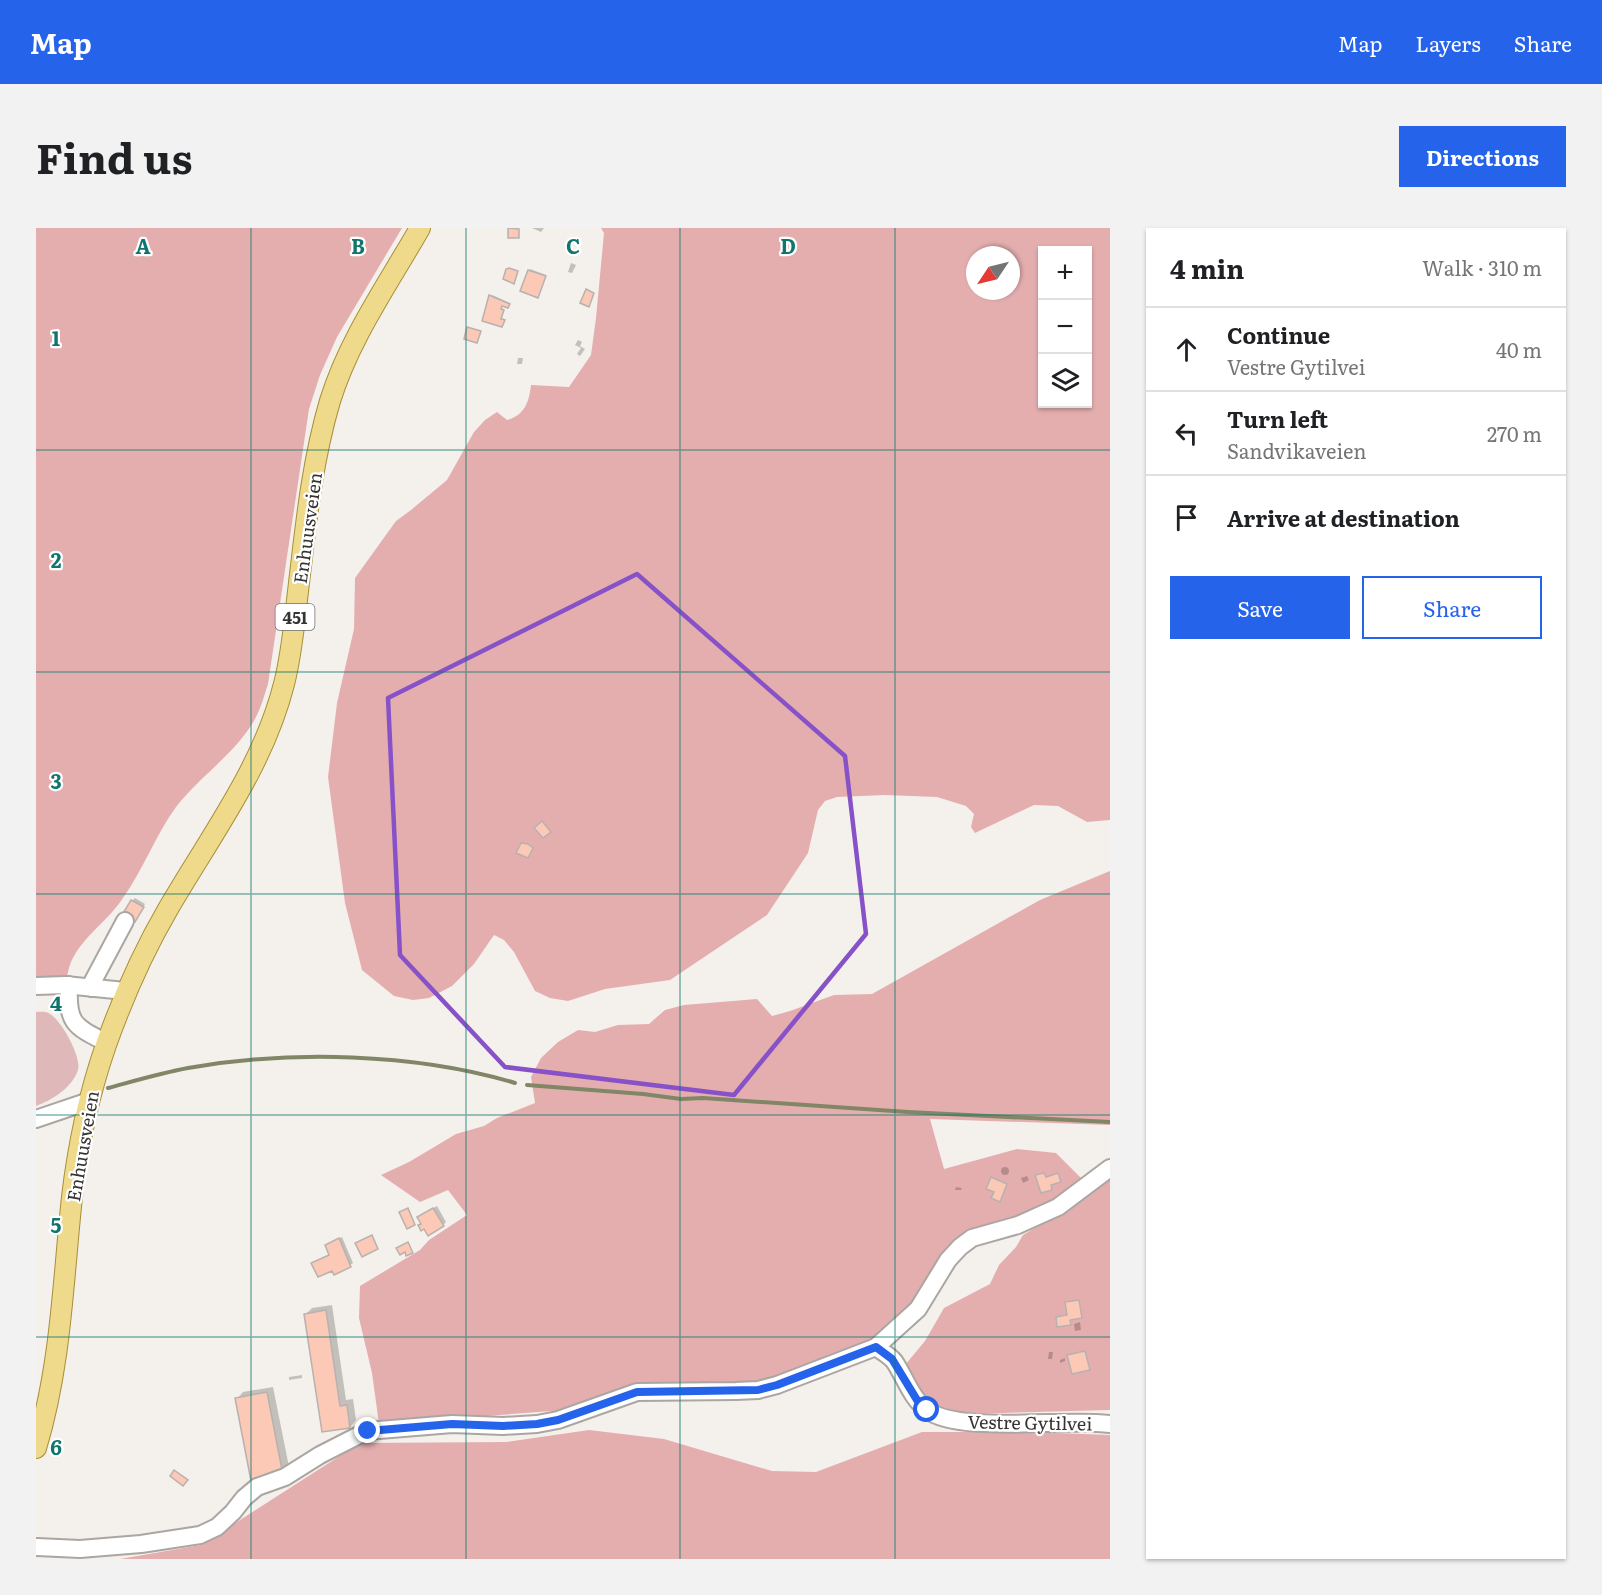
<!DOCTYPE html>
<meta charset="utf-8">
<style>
:root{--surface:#fff;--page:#f2f2f2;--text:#202124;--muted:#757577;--line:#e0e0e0;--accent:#2563eb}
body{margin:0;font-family:Literata,serif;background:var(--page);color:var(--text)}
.controls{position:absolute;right:18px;top:18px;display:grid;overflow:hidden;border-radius:0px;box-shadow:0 2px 4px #0004}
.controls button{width:54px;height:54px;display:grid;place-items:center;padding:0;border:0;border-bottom:2px solid var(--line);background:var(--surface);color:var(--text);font:30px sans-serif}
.compass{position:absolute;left:930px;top:18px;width:54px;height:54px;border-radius:50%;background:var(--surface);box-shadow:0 2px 4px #0004;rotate:235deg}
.stop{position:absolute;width:18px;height:18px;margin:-14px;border:4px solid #2563eb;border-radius:50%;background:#fff}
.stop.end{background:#2563eb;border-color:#fff;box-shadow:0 2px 6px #0008}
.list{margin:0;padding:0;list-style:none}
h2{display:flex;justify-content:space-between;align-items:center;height:78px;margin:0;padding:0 24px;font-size:26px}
h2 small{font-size:20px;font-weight:400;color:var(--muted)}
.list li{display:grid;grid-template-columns:39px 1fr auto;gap:18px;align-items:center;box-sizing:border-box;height:84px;padding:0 24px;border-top:2px solid var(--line)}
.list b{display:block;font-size:22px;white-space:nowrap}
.list p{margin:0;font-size:20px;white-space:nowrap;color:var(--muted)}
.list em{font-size:20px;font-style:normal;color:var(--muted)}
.actions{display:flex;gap:12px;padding:18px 24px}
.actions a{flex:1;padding:14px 0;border:2px solid var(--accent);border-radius:0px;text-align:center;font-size:21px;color:var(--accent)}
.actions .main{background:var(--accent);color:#fff}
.icon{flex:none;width:33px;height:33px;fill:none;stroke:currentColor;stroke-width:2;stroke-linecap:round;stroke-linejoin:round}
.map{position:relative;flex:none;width:1074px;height:1331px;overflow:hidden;border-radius:0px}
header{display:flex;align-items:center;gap:36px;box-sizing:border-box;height:84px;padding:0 30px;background:var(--accent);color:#fff}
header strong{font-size:28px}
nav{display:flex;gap:33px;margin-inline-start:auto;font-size:21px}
.intro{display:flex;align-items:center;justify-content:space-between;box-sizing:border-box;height:144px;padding:0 36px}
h1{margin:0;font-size:42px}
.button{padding:15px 27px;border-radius:0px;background:var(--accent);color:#fff;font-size:21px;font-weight:700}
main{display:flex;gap:36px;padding:0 36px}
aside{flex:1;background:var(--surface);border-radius:0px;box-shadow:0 2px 4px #0004}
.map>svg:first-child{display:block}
</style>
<header>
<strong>Map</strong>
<nav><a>Map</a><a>Layers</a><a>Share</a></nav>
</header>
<div class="intro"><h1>Find us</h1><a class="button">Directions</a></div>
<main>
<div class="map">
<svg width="1074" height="1331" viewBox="0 0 1074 1331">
<rect width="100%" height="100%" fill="#f4f0eb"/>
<path fill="#dfb9b9" d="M0,784C5,784 10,783 14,786C25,792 46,829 42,842C36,860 16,872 0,878Z"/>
<g fill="#e4aeaf" fill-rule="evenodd">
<path d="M0,0H366L301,109L284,147L273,181L232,456C228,468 225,480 219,491C200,525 164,548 140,579C119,608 107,642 87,670C72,693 46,709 35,734C32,741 31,750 29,757H0Z"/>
<path d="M565,0H1074V592L1051,594L1022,578L998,577L939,605L935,599L938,586L930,578L901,569L849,567L801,569L789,573L782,582L772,625L731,687L634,752L569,761L532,773L514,770L499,763L478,724L468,712L458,707L438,736L416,758L393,770L377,772L358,768L326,742L309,675L292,549L301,475L318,401L319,350L360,293L375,282L411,252L438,204L449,192L461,184L471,192C489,187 493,174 495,157L533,159L555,127L560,90L568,5ZM1006,22H1052V176H1006ZM939,27H975V63H939Z"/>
<polygon points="1074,643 1074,897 894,891 908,941 981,921 1020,925 1045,950 1016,980 938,1001 877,1075 821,1126 731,1157 598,1162 543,1181 343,1196 336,1145 323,1090 324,1058 384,1022 393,1012 431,987 412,962 384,974 345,947 373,934 420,906 448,898 461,890 499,875 495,849 505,830 522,814 542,802 559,804 582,797 613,796 629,782 648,777 721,771 736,788 754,783 798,767 836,766 1004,672"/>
<polygon points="1074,947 1074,1182 929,1186 891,1174 869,1137 889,1113 908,1080 954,1056 963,1037 980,1019 987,1007 1029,982"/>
<polygon points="553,1202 628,1211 736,1243 780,1244 886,1204 995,1204 1074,1207 1074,1331 84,1331 165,1317 324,1215 471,1214"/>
</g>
<g fill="#0003">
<polygon points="496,0 508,0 505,4"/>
<polygon points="535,35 540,37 536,45 532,44"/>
<polygon points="494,41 510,47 503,67 486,63"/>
<polygon points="456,67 474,75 473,77 466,76 464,80 468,81 465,90 469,91 467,96"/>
<polygon points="542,112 546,114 544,118 549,121 544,128 541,126 545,120 539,117"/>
<polygon points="482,130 487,130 486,136 481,136"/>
<polygon points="99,670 109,676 101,690 96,673"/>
<circle cx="969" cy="943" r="4"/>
<polygon points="991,948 993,952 987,955 985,950"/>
<polygon points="920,959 926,960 925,962 919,962"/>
<polygon points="401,978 410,994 407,997 386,995 385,987"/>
<polygon points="306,1009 317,1035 314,1037 297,1041 280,1033 295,1026 291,1017"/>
<polygon points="296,1077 310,1172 317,1171 320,1192 314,1199 287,1203 270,1086 276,1080"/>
<polygon points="1044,1094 1045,1102 1039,1103 1038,1096"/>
<polygon points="1013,1124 1017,1124 1016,1131 1012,1131"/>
<polygon points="1029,1130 1029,1133 1024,1135 1024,1132"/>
<polygon points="266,1147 266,1150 253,1152 253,1149"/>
<polygon points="237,1159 253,1239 247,1245 201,1171 207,1164"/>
</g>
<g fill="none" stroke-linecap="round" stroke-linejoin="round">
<g stroke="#808666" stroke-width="4">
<polyline points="491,857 607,866 645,871 667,870 872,884 1074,894"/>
<path d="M72,860C98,853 125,845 152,840C254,822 379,825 479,855"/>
</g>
</g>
<g fill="#fbc9b6" stroke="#b8b1af" stroke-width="1.5">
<polygon points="472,0 483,1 483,10 472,10"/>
<polygon points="473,40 482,43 478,56 467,51 470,41"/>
<polygon points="492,42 510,48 502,70 484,63"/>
<polygon points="550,61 558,65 553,79 544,75"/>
<polygon points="453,67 474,76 472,80 466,78 465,81 468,82 465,91 469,92 466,99 446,93"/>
<polygon points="431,99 445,103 441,115 428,111"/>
<polygon points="506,593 515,604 507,610 498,600"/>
<polygon points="485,615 492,616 497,620 492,630 480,625"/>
<polygon points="95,672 108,679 99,694 86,687"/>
<polygon points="1008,945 1010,949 1022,945 1025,954 1015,957 1016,962 1005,965 999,947"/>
<polygon points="955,949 971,956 964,974 955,970 958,964 950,961"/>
<polygon points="372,980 379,997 371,1001 363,984"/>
<polygon points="397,980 408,998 392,1008 388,1001 385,1003 382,997 385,996 381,989"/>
<polygon points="336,1007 342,1021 326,1029 319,1015"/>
<polygon points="303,1010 315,1039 298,1047 296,1043 282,1049 275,1035 293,1027 289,1017"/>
<polygon points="372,1014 377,1025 370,1028 369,1024 364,1027 360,1020"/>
<polygon points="1043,1072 1046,1090 1034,1092 1035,1097 1021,1099 1020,1089 1031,1087 1029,1074"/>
<polygon points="290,1082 304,1178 311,1177 314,1200 286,1204 268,1086"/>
<polygon points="1049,1123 1054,1142 1036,1146 1031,1127"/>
<polygon points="231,1164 247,1247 215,1253 199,1170"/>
<polygon points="138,1242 152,1252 147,1258 134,1248"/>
</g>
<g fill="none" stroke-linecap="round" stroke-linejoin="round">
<g stroke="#aba6a2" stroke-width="20">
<g id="minor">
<path d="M33,757C31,796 38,798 71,815"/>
<polyline points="0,758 29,757 89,763"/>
<polyline points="56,760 57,753 89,693"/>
<polyline points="0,891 53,873"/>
<path d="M840,1119C845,1123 853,1127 858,1133C869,1149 875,1170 891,1182C923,1206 1030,1190 1074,1196"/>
<polyline points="1,1319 44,1321 105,1316 164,1307 181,1299 197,1284 208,1270 221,1259 249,1249 284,1227 331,1203 416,1196 467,1198 501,1196 522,1192 601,1164 700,1163 722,1162 741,1157 840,1119 882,1081 912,1032 924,1019 936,1010 982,997 1022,979 1074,940"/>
</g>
</g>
<g stroke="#a78f39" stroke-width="22">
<path id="major" d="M0,1220C25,1138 27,1053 36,969C42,917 53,866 70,817C87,769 107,724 132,681C175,607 227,539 248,456C255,429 258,400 261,372C269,305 275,237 294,173C313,111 352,56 384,0"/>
</g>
<use href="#minor" stroke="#fff" stroke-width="16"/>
<use href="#major" stroke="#efd98b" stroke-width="20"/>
</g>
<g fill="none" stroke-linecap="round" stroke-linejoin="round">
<polyline stroke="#2563eb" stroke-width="8" points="332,1203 416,1196 467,1198 501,1196 522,1192 601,1164 722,1162 741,1157 840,1119 856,1131 881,1172 891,1182"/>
</g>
<path fill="none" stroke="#8751c8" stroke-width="4.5" stroke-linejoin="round" d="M601,346L809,528L830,706L698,867L469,839L364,727L352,470Z"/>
<path fill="none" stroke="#0f766e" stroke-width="1.5" stroke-opacity="0.55" d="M215,0V1331M430,0V1331M644,0V1331M859,0V1331M0,222H1074M0,444H1074M0,666H1074M0,887H1074M0,1109H1074"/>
<g text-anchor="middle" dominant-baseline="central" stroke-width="4.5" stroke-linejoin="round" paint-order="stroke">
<rect fill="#fff" stroke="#727170" stroke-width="1.5" x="239.5" y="376" width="39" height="26" rx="4.5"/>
<g font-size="16" font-weight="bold" fill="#363432">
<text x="259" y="389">451</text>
</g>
<g font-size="18" fill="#363432" stroke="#fff">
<text transform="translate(271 300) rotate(-82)">Enhuusveien</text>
<text transform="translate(46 918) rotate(-80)">Enhuusveien</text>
<text transform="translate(994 1194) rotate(1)">Vestre Gytilvei</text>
</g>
</g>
<g font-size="20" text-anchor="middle" font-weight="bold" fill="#0f766e" stroke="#fff" stroke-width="4.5" stroke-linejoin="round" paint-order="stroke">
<text x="107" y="26">A</text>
<text x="322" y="26">B</text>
<text x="537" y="26">C</text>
<text x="752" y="26">D</text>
<text x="20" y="118">1</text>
<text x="20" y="340">2</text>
<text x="20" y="561">3</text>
<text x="20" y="783">4</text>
<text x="20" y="1005">5</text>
<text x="20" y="1227">6</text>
</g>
</svg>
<div class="controls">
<button>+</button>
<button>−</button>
<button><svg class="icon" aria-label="layers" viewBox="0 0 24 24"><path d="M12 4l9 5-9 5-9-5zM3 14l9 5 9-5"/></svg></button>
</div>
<svg class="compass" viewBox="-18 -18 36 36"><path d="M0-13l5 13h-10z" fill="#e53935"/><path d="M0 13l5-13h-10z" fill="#757577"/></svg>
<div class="stop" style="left:891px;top:1182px"></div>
<div class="stop end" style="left:332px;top:1203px"></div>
</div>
<aside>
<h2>4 min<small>Walk · 310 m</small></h2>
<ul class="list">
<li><svg class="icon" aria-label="ahead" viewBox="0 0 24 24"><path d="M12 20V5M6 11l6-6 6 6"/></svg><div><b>Continue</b><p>Vestre Gytilvei</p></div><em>40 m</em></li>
<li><svg class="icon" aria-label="left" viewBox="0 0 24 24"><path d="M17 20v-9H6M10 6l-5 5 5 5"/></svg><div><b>Turn left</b><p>Sandvikaveien</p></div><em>270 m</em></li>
<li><svg class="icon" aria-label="arrive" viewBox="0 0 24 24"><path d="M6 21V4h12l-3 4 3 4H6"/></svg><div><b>Arrive at destination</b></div></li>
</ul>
<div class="actions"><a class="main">Save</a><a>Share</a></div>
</aside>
</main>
